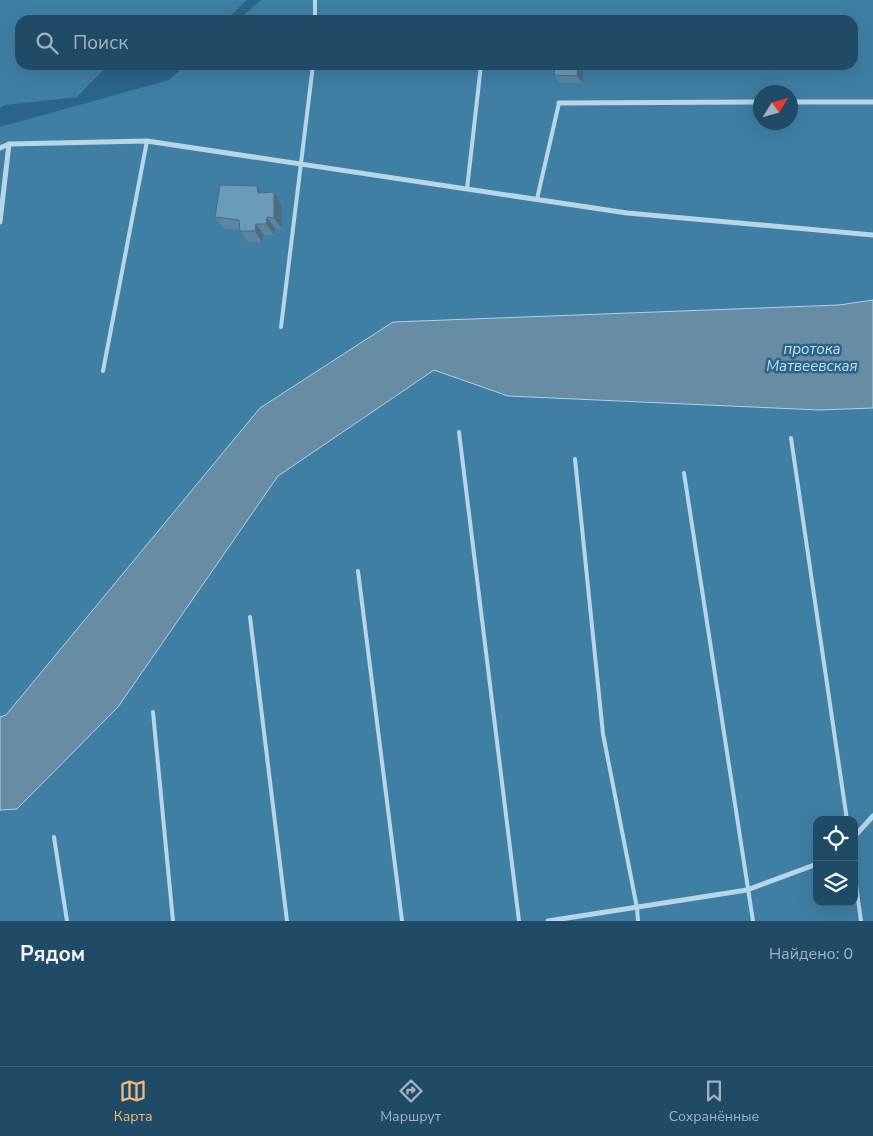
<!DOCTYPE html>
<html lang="ru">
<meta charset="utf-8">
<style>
:root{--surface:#204b66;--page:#28526c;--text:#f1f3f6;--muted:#a2b3bf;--line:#3d637a;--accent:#eeba7e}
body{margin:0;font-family:"Nunito Sans",sans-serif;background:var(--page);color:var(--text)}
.controls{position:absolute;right:15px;bottom:15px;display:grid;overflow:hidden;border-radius:10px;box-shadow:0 5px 20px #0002}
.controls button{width:45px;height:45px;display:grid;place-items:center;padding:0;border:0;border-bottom:1px solid var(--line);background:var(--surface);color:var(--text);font:25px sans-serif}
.compass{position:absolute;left:753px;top:85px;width:45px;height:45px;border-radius:50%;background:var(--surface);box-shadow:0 5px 20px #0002;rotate:53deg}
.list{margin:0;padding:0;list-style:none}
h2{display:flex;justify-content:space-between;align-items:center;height:65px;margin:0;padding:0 20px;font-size:21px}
h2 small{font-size:16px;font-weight:400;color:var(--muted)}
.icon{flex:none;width:28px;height:28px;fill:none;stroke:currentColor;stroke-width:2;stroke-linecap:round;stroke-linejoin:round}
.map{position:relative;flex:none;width:873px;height:921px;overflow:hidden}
.search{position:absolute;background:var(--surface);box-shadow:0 5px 20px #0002;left:15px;right:15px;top:15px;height:55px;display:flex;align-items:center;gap:12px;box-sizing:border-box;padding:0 18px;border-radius:15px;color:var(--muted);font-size:19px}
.sheet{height:145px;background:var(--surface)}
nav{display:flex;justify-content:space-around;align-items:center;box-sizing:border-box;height:70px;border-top:1px solid var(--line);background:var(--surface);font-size:14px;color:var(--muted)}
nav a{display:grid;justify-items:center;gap:2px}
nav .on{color:var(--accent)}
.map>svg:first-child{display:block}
</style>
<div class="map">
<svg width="873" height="921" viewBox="0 0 873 921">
<rect width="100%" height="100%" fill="#2a6488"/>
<g fill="#3f7fa4" fill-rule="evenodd">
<polygon points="0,0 247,0 226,20 20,20 20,65 108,65 77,97 5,105 0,108"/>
<path d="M261,0H873V921H0V127L169,80L186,65H853V20H238ZM760,92H790V122H760ZM817,820H854V902H817Z"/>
</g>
<polygon fill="#678ca4" stroke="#acd3e8" points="873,300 873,408 819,410 508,396 434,370 278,476 118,707 17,809 0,810 0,717 6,715 260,408 393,322 839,305"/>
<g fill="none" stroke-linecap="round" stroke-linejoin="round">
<g stroke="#b7d6e8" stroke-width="4">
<polyline points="315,20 315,0"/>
<polyline points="467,189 481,65"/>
<polyline points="537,199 559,103"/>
<polyline points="281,327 313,65"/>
<polyline points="103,371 147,141"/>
<polyline points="459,432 519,921"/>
<polyline points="791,438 847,820"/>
<polyline points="575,459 603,734 637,908 638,921"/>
<polyline points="684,473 753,921"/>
<polyline points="358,571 402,921"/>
<polyline points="250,617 287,921"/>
<polyline points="153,712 173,921"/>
<polyline points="54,837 67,921"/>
<polyline points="854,870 861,921"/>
</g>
<g stroke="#b7d6e8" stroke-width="5">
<polyline points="790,102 873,102"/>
<polyline points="559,103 760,102"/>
<polyline points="0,148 9,144 147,141 627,213 873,235"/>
<polyline points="0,222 9,144"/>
<polyline points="854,837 873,816"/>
<polyline points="548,921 747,890 817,864"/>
</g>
</g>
<g fill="#5b86a0">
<polygon points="583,65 583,83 560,83 554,75"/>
<polygon points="257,186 261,193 274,192 281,204 282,229 275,228 274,235 264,235 262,243 248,242 240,230 223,228 215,217"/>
</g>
<g fill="#4a6d82">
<polygon points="578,65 583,65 583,83 577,76"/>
<polygon points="257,186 265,197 258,193"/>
<polygon points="274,192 281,204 282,229 274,218"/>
<polygon points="267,217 275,228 274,235 266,224"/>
<polygon points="256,224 264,235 262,243 255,231"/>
</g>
<g fill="#6a9cba" stroke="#4a6d82">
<polygon points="555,65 578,65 577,76 554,75"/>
<polygon points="220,185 257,186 258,193 274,192 274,218 267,217 266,224 256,224 255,231 240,231 239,220 215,217"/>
</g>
<g text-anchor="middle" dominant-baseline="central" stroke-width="5" stroke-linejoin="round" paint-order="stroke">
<g font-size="15" font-style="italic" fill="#c3dfef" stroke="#2a6488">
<text x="812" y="349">протока<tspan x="812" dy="17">Матвеевская</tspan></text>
</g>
</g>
</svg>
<div class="controls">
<button><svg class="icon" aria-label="locate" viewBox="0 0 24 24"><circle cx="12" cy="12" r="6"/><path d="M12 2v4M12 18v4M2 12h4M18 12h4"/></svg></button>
<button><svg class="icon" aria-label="layers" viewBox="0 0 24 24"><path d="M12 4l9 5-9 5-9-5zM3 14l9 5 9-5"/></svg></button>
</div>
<svg class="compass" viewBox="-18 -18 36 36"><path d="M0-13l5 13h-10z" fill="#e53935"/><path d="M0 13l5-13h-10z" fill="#a2b3bf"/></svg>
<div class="search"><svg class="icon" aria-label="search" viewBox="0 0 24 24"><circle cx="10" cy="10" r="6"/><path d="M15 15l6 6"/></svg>Поиск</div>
</div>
<section class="sheet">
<h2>Рядом<small>Найдено: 0</small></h2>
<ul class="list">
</ul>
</section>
<nav>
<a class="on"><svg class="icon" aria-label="map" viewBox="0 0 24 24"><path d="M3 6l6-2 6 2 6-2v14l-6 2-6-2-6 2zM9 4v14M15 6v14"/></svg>Карта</a>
<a><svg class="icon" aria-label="directions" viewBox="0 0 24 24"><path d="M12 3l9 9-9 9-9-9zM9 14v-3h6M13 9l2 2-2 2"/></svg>Маршрут</a>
<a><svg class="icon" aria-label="saved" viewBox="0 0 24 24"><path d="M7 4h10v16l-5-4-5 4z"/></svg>Сохранённые</a>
</nav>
